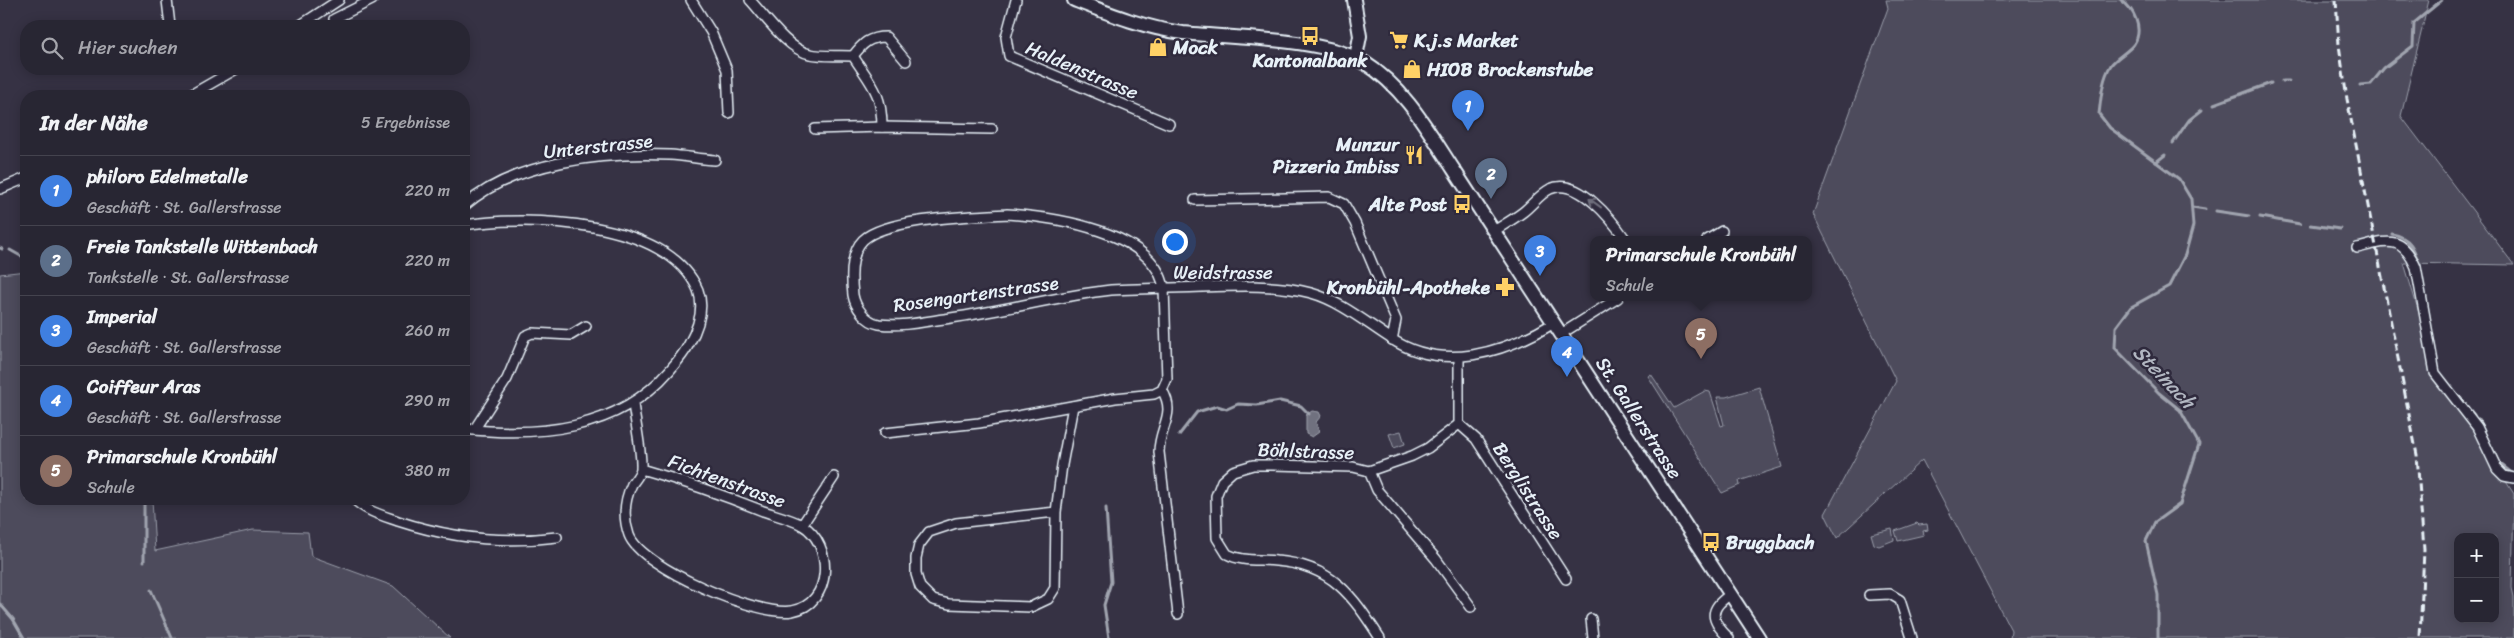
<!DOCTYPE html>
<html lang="de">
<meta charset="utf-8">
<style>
:root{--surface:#282633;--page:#34323f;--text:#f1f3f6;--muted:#a5a5ac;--line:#44434e;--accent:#95b2f1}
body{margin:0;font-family:Sriracha,sans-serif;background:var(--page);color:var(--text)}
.controls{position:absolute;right:15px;bottom:15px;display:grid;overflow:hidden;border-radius:10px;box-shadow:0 2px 12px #0003}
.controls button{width:45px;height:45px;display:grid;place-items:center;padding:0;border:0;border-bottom:1px solid var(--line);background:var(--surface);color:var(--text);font:25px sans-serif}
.you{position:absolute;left:1174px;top:241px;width:18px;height:18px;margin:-12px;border:4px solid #fff;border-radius:50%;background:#1a73e8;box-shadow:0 0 0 8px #1a73e833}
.badge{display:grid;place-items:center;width:32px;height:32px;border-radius:50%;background:var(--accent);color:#fff;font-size:16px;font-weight:700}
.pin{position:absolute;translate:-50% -41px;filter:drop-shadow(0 1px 2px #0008)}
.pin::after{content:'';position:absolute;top:26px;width:18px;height:15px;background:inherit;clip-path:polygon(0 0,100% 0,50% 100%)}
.popup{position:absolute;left:1590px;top:236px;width:222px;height:65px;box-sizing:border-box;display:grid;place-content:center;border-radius:10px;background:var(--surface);filter:drop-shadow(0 1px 4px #0005);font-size:16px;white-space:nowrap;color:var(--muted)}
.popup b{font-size:19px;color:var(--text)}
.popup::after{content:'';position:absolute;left:50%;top:100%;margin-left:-10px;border:10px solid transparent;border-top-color:var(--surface)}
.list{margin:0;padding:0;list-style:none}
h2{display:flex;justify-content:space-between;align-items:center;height:65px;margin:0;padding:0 20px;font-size:21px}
h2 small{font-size:16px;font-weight:400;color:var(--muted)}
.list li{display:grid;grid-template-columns:32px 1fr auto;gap:15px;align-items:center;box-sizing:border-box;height:70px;padding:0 20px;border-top:1px solid var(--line)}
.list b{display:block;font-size:19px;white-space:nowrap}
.list p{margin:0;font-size:16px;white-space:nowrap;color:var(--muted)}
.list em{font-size:16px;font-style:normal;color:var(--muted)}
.icon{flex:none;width:28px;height:28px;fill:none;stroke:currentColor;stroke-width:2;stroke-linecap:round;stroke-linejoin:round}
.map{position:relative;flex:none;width:2514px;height:638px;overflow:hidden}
.search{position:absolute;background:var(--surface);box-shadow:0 2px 12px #0003;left:20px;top:20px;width:450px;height:55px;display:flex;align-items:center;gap:12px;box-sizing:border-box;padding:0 18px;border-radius:20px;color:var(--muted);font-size:19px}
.panel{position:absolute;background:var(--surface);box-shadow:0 2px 12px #0003;left:20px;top:90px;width:450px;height:415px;border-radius:20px}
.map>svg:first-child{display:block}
</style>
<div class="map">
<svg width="2514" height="638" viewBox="0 0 2514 638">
<rect width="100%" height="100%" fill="#363244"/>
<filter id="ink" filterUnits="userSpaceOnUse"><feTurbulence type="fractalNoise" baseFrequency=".02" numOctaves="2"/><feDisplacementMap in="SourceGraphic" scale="10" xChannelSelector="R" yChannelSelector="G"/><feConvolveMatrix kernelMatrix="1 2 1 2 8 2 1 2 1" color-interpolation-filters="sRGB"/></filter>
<g filter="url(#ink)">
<g fill="#4d4b5c" stroke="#9a9eaa" fill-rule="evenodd">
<path d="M1886,0H2429L2401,116L2514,265L2404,263L2438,376L2514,494L2512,588L2514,597V638H2010L2011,630L1922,460L1837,538L1825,514L1896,381L1813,214L1888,8ZM2458,537H2495V619H2458Z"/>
<polygon points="26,271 26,499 152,499 155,551 253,530 308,532 311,556 393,586 450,638 0,638 0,274"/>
<polygon points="1651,374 1674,408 1705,391 1710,392 1721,426 1724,425 1717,397 1726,397 1759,387 1782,467 1739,481 1740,485 1722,493 1648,376"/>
<polygon points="1401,431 1405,444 1394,448 1389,434"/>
<polygon points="1917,523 1919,525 1927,524 1928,530 1923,531 1924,535 1898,541 1895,531"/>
<polygon points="1892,529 1894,540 1879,546 1874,544 1871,534"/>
</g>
<polygon fill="#70717f" stroke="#a0a4af" points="1312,411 1319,412 1321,416 1316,422 1319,432 1312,437 1306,434 1306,415"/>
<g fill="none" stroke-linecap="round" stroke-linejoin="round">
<g stroke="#a0a4af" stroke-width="3">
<path d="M2121,0C2134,9 2144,29 2134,44C2128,52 2117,57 2111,65C2102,79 2101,98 2099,114L2110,128L2179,179L2191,199L2193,226L2185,255L2169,286L2131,307L2116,327L2115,348L2159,393L2180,410L2199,444L2180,504L2155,522L2146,541L2158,595V638"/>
<polyline points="2282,81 2289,81"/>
<polyline points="2360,85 2371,84 2384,68 2413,46 2414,23 2442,0"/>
<polyline points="2214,104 2271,83"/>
<polyline points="2173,143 2189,120 2202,110"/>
<polyline points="2156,162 2165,155"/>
<polyline points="2192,207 2205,209"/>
<polyline points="2216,211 2249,216"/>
<polyline points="2260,217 2300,224"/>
<polyline points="2311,225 2340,229"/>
<path d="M2392,234C2410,237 2415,249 2419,266"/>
<polyline points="0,248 2,249"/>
<polyline points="10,250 26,259"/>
<polyline points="2455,392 2474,415"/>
<polyline points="2478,419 2499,463 2513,474"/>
<polyline points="1179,435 1197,412 1217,406 1227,409 1238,404 1257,405 1280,401 1301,406 1309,414"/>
<polyline points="144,499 144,561"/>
<polyline points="1106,508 1111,582 1104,605 1109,638"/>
<polyline points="151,590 172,638"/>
<polyline points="0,604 13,619 24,638"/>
</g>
<g stroke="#e8f1f8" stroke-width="12">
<g id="street">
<polyline points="167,0 170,26"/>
<polyline points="691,0 711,32 727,70 729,113"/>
<path d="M750,0C765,16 788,50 810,54C824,57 839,55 853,56C871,84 882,92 882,127"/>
<polyline points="1016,0 1006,37 1009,56 1169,124"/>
<polyline points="334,19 372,0"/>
<polyline points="299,26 339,0"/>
<path d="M853,56C863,43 869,37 886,37L906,61"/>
<polyline points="189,96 236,69"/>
<polyline points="815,129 882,127 992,129"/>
<polyline points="0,189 26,178"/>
<polyline points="1195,200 1329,197 1344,204 1355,223 1396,320 1392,340"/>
<path d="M464,206C515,161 604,152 670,155C685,156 700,159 715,160"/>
<path d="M1007,214C1054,217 1154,231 1164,288C1146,289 1128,289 1111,290C1057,296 1004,311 951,318C928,321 902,327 879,324C866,322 855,307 853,295C851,278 850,253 863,240C886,218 975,216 1007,214Z"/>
<path d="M464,225C527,215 668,219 698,290C705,309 698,328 689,344C684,354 676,363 669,371C617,431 538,437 464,429"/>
<path d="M1494,231C1503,225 1514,219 1523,212C1532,205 1540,194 1550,189C1578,176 1613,221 1626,240"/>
<polyline points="1707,240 1722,231"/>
<path d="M2357,248C2388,241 2401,234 2416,267L2435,373L2477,427L2497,469L2504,476L2514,478"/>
<polyline points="1561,334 1618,298"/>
<path d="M1162,390C1177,414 1159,427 1159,452L1178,614"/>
<path d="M633,404C635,420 642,453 641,468C641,473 635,480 632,484C624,501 623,518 629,535C641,568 759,617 792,611C833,604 834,544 802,525C791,519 775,515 763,511C723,495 683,481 641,469"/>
<polyline points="1459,424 1476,439 1566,579"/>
<polyline points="474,430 507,379 525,336 532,333 571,335 586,326"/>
<path d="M885,433L979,423L1115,398L1154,394L1162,390L1167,379L1164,288C1210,288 1267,281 1311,293C1340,301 1365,322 1390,338C1442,373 1504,353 1554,323"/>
<polyline points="1369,471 1377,490 1436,559 1471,607"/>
<path d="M354,499C365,511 384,516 398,521C450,538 503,544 557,537"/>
<polyline points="1056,512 956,523 929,532 919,545 916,558 916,574 920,587 933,600 949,604 1031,607 1048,599 1055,588 1056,512 1062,465 1073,406"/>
<polyline points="802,525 834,477"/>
<polyline points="1869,595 1890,594 1900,600 1912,638"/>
<polyline points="1591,619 1593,638"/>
<path d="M1380,638C1352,595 1332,565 1276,561C1259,559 1242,562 1227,554L1217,538L1216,496L1222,481L1233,471L1253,465H1272L1353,467L1369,471L1412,456L1428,448L1459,424V358"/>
<path d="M1729,638C1710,620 1708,609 1731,594"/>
</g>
</g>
<g stroke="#e8f1f8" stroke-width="16">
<g id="secondary">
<path d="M1074,0C1110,14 1145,28 1183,33C1230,38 1326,38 1365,63C1405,88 1429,132 1454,170L1759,638"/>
<polyline points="1354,0 1360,36 1356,57"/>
</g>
</g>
<use href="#street" stroke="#2f2a3d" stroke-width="9"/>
<use href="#secondary" stroke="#2f2a3d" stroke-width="12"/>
<polyline stroke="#e8f1f8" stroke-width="3" stroke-dasharray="8 4" stroke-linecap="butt" points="2336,0 2339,45 2347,99 2417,455 2424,550 2420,638"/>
</g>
<defs><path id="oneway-shaft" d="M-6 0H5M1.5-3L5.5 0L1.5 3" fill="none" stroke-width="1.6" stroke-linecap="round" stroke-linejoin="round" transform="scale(1.25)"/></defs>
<use stroke="#70707e" href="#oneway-shaft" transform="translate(1595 203) rotate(-144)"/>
</g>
<defs>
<g id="bus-bare" transform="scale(1.5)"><path d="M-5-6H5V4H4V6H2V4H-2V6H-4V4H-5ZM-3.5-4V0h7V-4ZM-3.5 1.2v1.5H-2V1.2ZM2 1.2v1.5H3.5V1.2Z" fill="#ffd166" stroke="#2f2a3d" stroke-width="2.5" paint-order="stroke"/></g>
<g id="supermarket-bare" transform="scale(1.5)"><path d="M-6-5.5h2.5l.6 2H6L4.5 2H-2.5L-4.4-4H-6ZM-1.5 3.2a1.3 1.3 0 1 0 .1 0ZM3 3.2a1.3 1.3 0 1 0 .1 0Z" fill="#ffd166" stroke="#2f2a3d" stroke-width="2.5" paint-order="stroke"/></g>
<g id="shop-bare" transform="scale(1.5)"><path d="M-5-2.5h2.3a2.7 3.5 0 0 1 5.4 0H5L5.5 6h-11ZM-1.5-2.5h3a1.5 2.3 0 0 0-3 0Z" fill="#ffd166" stroke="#2f2a3d" stroke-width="2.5" paint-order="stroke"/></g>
<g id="restaurant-bare" transform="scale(1.5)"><path d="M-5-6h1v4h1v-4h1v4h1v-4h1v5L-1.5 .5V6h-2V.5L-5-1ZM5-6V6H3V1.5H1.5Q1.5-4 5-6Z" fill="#ffd166" stroke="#2f2a3d" stroke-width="2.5" paint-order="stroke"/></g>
<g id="pharmacy-bare" transform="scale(1.5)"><path d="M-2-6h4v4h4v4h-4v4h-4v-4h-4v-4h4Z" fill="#ffd166" stroke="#2f2a3d" stroke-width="2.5" paint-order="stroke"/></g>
</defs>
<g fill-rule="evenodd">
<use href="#bus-bare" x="1310" y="36"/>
<use href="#supermarket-bare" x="1399" y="40"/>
<use href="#shop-bare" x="1158" y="47"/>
<use href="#shop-bare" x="1412" y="69"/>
<use href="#restaurant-bare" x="1414" y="155"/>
<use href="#bus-bare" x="1462" y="204"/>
<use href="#pharmacy-bare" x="1505" y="287"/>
<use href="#bus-bare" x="1711" y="542"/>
</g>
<g text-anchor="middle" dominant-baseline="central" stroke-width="5" stroke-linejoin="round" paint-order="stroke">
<g font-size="19" font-weight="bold" fill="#e8f1f8" stroke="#2f2a3d" text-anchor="start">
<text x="1414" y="40">K.j.s Market</text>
<text x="1173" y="47">Mock</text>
<text x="1310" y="60" text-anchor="middle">Kantonalbank</text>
<text x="1427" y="69">HIOB Brockenstube</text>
<text x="1399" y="144" text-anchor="end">Munzur<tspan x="1399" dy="22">Pizzeria Imbiss</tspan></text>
<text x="1447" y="204" text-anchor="end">Alte Post</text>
<text x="1490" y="287" text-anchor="end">Kronbühl-Apotheke</text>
<text x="1726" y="542">Bruggbach</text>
</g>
<g font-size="19" fill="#e8f1f8" stroke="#2f2a3d">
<text transform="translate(1082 70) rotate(23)">Haldenstrasse</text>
<text transform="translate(598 146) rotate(-6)">Unterstrasse</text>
<text x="1223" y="272">Weidstrasse</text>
<text transform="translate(976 294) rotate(-8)">Rosengartenstrasse</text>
<text transform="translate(1639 418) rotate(57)">St. Gallerstrasse</text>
<text transform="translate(1306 451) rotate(2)">Böhlstrasse</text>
<text transform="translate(727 481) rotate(20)">Fichtenstrasse</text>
<text transform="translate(1528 491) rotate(57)">Berglistrasse</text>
</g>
<g font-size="20" font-style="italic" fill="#b2b7c2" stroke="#2f2a3d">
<text transform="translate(2164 377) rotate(46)">Steinach</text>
</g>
</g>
</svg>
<div class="controls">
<button>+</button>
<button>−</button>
</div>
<div class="you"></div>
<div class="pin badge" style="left:1468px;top:131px;background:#3f7fe0">1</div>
<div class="pin badge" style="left:1491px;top:199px;background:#5c6f8a">2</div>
<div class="pin badge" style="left:1540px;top:276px;background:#3f7fe0">3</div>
<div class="pin badge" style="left:1567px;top:377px;background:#3f7fe0">4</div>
<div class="pin badge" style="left:1701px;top:359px;background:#8d6e63">5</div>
<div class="popup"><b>Primarschule Kronbühl</b>Schule</div>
<div class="search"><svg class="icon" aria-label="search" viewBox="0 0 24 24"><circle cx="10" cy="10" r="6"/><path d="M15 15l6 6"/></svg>Hier suchen</div>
<section class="panel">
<h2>In der Nähe<small>5 Ergebnisse</small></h2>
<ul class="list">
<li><span class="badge" style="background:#3f7fe0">1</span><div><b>philoro Edelmetalle</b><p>Geschäft · St. Gallerstrasse</p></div><em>220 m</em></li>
<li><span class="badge" style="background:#5c6f8a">2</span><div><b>Freie Tankstelle Wittenbach</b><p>Tankstelle · St. Gallerstrasse</p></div><em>220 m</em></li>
<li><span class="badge" style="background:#3f7fe0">3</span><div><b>Imperial</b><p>Geschäft · St. Gallerstrasse</p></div><em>260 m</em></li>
<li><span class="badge" style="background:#3f7fe0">4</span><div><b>Coiffeur Aras</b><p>Geschäft · St. Gallerstrasse</p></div><em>290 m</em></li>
<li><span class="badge" style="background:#8d6e63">5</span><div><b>Primarschule Kronbühl</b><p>Schule</p></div><em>380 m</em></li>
</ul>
</section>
</div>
